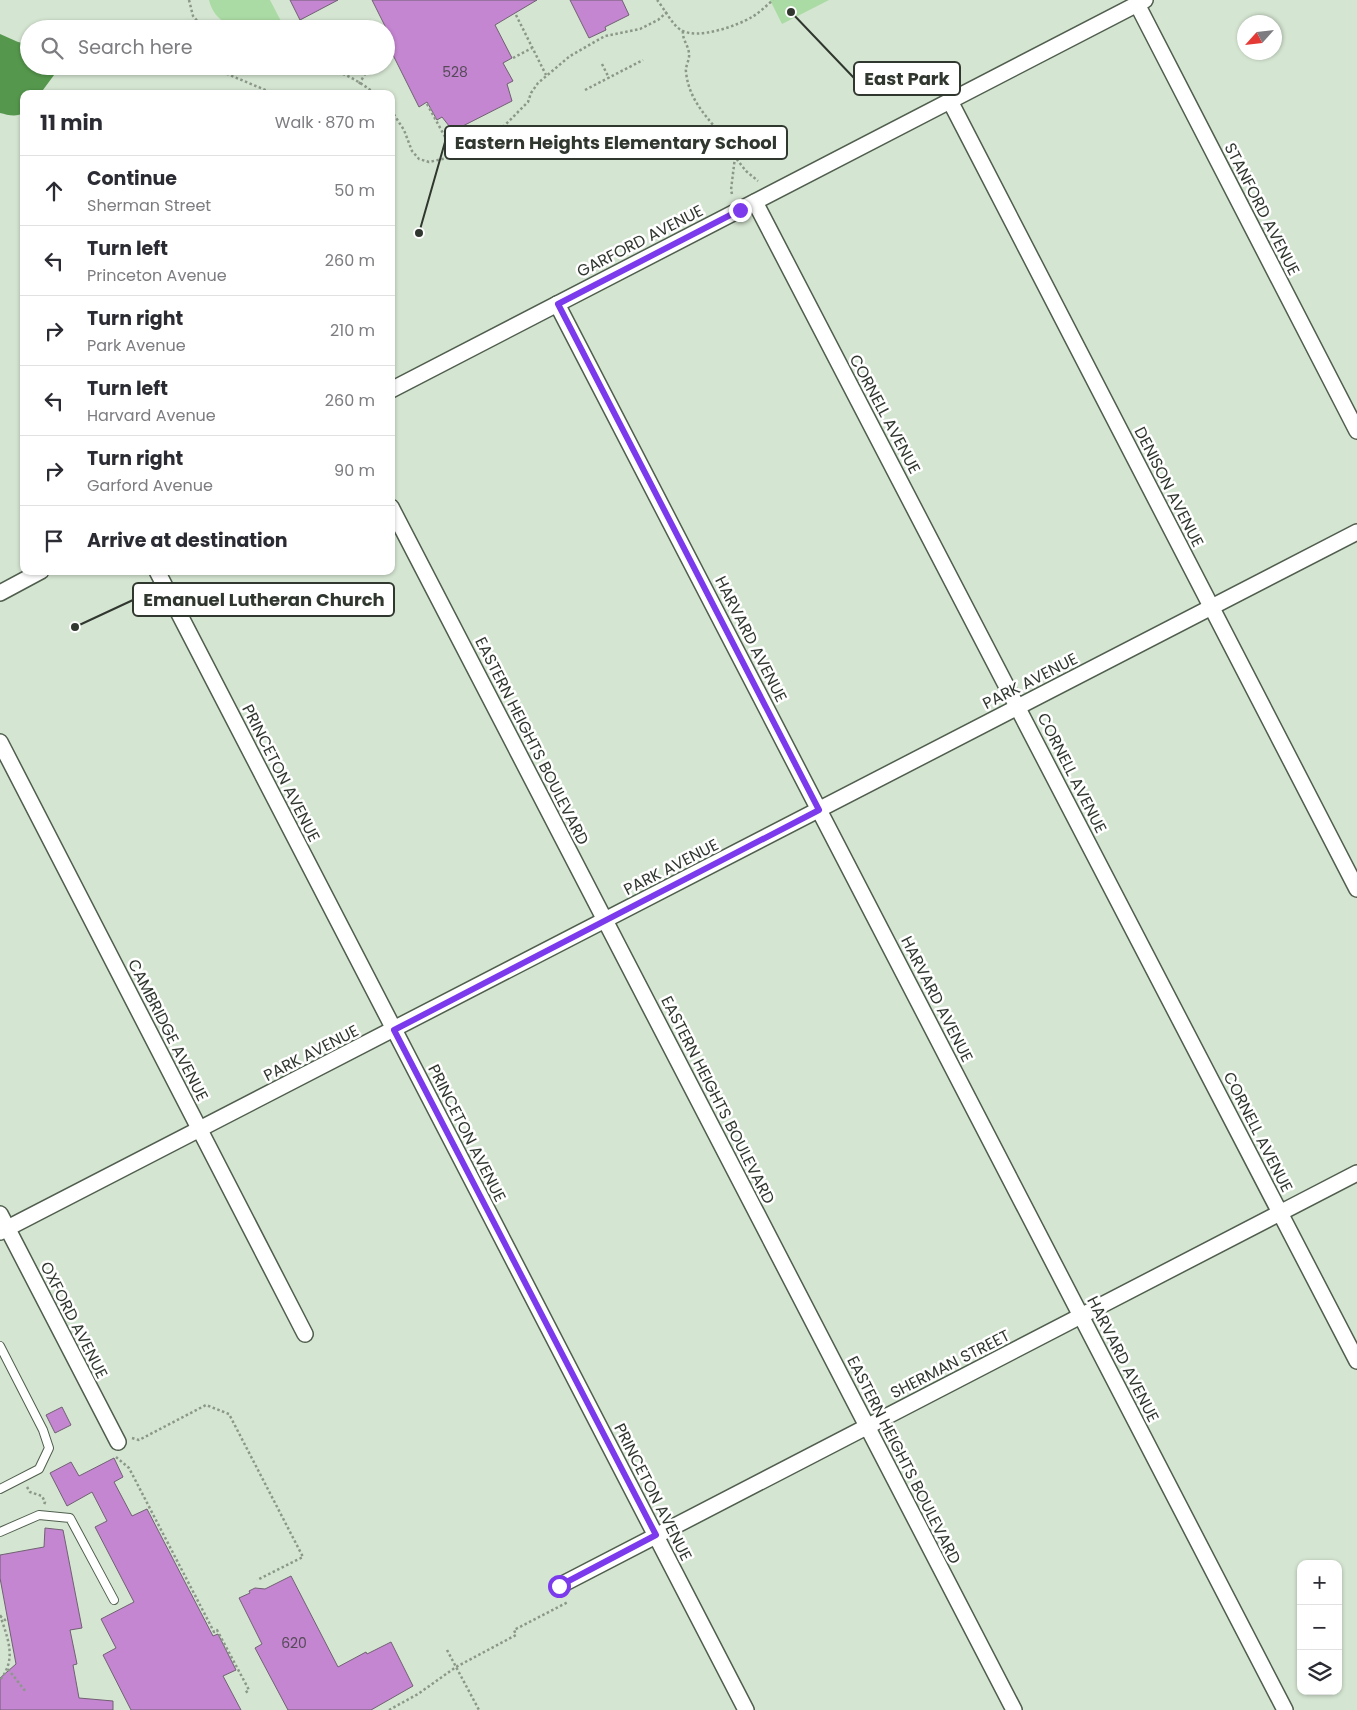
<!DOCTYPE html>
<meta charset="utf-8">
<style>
:root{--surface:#fff;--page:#f2f2f3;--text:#2b2b33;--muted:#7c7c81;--line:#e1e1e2}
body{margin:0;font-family:Poppins,sans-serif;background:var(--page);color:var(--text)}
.controls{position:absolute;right:15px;bottom:15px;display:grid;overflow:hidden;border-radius:10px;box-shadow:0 1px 4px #0004}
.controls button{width:45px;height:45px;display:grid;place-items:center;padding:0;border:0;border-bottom:1px solid var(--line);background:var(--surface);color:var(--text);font:25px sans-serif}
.compass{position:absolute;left:1237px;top:15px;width:45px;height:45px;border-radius:50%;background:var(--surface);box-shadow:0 1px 4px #0004;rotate:243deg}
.stop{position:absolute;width:15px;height:15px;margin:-11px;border:4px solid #7c3aed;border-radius:50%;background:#fff}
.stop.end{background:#7c3aed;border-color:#fff;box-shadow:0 1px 5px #0008}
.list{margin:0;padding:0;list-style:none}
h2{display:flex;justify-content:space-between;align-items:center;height:65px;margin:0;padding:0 20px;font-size:21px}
h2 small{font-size:16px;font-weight:400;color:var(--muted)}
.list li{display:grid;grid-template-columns:32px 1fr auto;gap:15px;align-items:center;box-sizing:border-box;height:70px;padding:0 20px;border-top:1px solid var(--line)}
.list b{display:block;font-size:19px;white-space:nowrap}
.list p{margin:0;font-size:16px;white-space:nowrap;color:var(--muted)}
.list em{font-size:16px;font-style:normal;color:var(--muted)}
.icon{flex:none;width:28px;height:28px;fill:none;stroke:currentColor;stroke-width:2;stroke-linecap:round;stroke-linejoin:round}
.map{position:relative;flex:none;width:1357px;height:1710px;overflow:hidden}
.search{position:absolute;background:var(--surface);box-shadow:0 1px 4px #0004;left:20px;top:20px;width:375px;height:55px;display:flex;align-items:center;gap:12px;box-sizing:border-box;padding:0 18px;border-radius:28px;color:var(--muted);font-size:19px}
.panel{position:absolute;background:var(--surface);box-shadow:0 1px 4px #0004;left:20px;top:90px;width:375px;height:485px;border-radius:10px}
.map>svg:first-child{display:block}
</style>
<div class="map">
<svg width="1357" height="1710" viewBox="0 0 1357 1710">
<rect width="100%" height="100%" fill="#d4e5d1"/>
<g fill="#abdba4">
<path d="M209,0H270L283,25C275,29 268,29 260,29C237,29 215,25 209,0Z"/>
<polygon points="770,0 829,0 782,24"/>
</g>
<path fill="#55984d" d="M0,34L18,42L29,44V66H57V71L40,94H24V112C17,118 8,115 0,113Z"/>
<g fill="#c485d1" stroke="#706172">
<polygon points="290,0 338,0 300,20"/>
<polygon points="372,0 537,0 495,25 512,58 503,63 513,81 507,84 512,101 453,131 442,117 437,120 427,102 419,107 388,45 393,42"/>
<polygon points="570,0 622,0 629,15 605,27 606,30 589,38"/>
<polygon points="62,1407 71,1425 55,1433 46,1415"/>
<polygon points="114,1458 123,1477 114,1482 132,1516 147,1509 213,1636 218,1634 236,1670 223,1676 241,1710 131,1710 103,1655 116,1648 101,1619 134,1602 95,1527 107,1521 92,1492 67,1506 50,1473 71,1462 79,1476"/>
<polygon points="45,1528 63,1530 82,1628 70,1630 77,1664 73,1665 79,1698 113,1701 113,1710 0,1710 0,1678 16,1664 0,1578 0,1555 44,1547"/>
<polygon points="291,1576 338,1667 366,1652 367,1654 391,1642 413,1686 371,1710 288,1710 255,1648 262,1644 239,1598 250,1593 249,1591 255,1588 265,1589"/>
</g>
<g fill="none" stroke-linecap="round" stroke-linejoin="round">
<g stroke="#4f5e4d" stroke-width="10">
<g id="service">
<polyline points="0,1346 43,1430 49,1448 39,1469 0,1489"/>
<polyline points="0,1532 39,1515 70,1518 114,1600"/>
</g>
</g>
<g stroke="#4f5e4d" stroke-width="18">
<g id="minor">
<polyline points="1137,4 1357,431"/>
<polyline points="950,101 1357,889"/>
<polyline points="755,202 1357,1361"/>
<polyline points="557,304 1285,1710"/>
<polyline points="391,390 1145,0"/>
<polyline points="391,507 1014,1710"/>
<polyline points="157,571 746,1710"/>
<polyline points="0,593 41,571"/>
<polyline points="0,742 305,1334"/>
<polyline points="0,1214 118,1442"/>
<polyline points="0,1232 1357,532"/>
<polyline points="559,1586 1357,1173"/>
</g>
</g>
<g stroke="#8b9889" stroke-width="2.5" stroke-dasharray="2.5 2.5" stroke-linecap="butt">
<polyline points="189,0 193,16 204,29"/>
<path d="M657,0C664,8 672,25 681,30C697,40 737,26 752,17C759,13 766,6 773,0"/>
<polyline points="516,15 546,75"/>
<polyline points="191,26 196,21"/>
<path d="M683,31C682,39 688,45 689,53C690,60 685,66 686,72C690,110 720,125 735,157"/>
<polyline points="386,39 388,38 386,41"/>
<polyline points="513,58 532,48"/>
<polyline points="602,64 609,78"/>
<polyline points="208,66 275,94"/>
<path d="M319,66C340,71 359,80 375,94"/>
<polyline points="359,84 370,66"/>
<polyline points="585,90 643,60"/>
<polyline points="427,104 455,155"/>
<polyline points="391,110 404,130 412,151 419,159 429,162 447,158 471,148 500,130 528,102 531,93 538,83 570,56 605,36 640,29 658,20 667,12"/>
<polyline points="732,194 731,190 735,157 746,171 758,181"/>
<polyline points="132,1438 139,1440 206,1405 229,1414 303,1557 257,1580"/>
<polyline points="116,1457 129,1468 214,1632 217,1630 249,1690 245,1693"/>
<polyline points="27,1487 30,1492 42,1496 45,1502 44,1505"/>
<path d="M0,1615C8,1639 17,1659 0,1680"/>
<polyline points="447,1650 479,1710"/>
<polyline points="8,1669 26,1692"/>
<polyline points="389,1710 418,1694 456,1667 516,1635 514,1630 568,1602"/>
</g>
<use href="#service" stroke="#fff" stroke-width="8"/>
<use href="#minor" stroke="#fff" stroke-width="15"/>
<polyline stroke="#8b9889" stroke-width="2.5" stroke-dasharray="2.5 2.5" stroke-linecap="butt" points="0,1616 5,1620 8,1619"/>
</g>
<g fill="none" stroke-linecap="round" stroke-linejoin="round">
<polyline stroke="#7c3aed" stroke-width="6" points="559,1586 656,1535 394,1030 819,810 558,304 740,210"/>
</g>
<g text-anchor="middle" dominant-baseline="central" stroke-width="5" stroke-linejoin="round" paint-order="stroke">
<g font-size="14" fill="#554a58">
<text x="455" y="72">528</text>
<text x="294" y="1643">620</text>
</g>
<g font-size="16" fill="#30372f" stroke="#fff">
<text transform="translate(1262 209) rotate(63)">STANFORD AVENUE</text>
<text transform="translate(640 241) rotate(-27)">GARFORD AVENUE</text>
<text transform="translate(885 414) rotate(62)">CORNELL AVENUE</text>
<text transform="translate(1169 487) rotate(63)">DENISON AVENUE</text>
<text transform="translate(751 639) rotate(63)">HARVARD AVENUE</text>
<text transform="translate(1030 681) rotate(-27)">PARK AVENUE</text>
<text transform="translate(532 741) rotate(63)">EASTERN HEIGHTS BOULEVARD</text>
<text transform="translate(281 773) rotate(63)">PRINCETON AVENUE</text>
<text transform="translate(1072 773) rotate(63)">CORNELL AVENUE</text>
<text transform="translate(671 867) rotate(-27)">PARK AVENUE</text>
<text transform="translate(937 999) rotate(63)">HARVARD AVENUE</text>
<text transform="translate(168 1030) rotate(63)">CAMBRIDGE AVENUE</text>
<text transform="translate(311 1053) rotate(-27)">PARK AVENUE</text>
<text transform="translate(718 1100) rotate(63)">EASTERN HEIGHTS BOULEVARD</text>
<text transform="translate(1258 1132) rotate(63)">CORNELL AVENUE</text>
<text transform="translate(467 1133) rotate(63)">PRINCETON AVENUE</text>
<text transform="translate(74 1320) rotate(63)">OXFORD AVENUE</text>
<text transform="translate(1123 1359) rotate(63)">HARVARD AVENUE</text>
<text transform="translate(950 1364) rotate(-27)">SHERMAN STREET</text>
<text transform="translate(904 1460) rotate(63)">EASTERN HEIGHTS BOULEVARD</text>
<text transform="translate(653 1492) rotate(63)">PRINCETON AVENUE</text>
</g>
</g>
<path fill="none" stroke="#30372f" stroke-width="2" d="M791 12L854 78M419 233L445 142M75 627L133 600"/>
<g fill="#30372f" stroke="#fff" stroke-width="2">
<circle cx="791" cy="12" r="5"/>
<circle cx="419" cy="233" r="5"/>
<circle cx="75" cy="627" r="5"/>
</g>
<g fill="#fff" stroke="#30372f" stroke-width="2">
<rect x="854" y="62" width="106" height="33" rx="5"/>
<rect x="445" y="126" width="342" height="33" rx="5"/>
<rect x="133" y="583" width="261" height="33" rx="5"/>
</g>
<g font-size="18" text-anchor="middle" font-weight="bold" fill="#30372f">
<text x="907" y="85">East Park</text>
<text x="616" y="149">Eastern Heights Elementary School</text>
<text x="264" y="606">Emanuel Lutheran Church</text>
</g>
</svg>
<div class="controls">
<button>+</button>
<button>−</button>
<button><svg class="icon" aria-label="layers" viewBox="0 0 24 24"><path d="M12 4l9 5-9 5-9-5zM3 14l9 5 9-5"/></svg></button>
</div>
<svg class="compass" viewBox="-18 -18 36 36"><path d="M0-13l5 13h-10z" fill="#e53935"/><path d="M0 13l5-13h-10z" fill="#7c7c81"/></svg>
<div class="stop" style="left:559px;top:1586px"></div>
<div class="stop end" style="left:740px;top:210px"></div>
<div class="search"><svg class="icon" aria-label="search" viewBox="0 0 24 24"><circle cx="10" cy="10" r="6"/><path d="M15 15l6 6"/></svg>Search here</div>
<section class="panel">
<h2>11 min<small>Walk · 870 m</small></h2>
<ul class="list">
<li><svg class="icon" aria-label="ahead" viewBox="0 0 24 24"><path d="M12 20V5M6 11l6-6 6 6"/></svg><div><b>Continue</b><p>Sherman Street</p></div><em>50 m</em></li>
<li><svg class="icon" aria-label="left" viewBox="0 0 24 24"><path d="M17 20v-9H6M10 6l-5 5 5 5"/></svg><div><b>Turn left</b><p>Princeton Avenue</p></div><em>260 m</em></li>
<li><svg class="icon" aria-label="right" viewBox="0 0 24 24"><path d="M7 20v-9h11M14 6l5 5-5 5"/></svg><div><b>Turn right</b><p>Park Avenue</p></div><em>210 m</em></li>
<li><svg class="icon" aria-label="left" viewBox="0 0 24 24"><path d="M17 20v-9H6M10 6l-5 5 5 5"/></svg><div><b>Turn left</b><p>Harvard Avenue</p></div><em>260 m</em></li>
<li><svg class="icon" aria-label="right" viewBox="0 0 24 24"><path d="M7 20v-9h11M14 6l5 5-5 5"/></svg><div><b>Turn right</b><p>Garford Avenue</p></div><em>90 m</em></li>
<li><svg class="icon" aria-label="arrive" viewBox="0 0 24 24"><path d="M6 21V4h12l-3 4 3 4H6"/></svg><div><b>Arrive at destination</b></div></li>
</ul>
</section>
</div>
